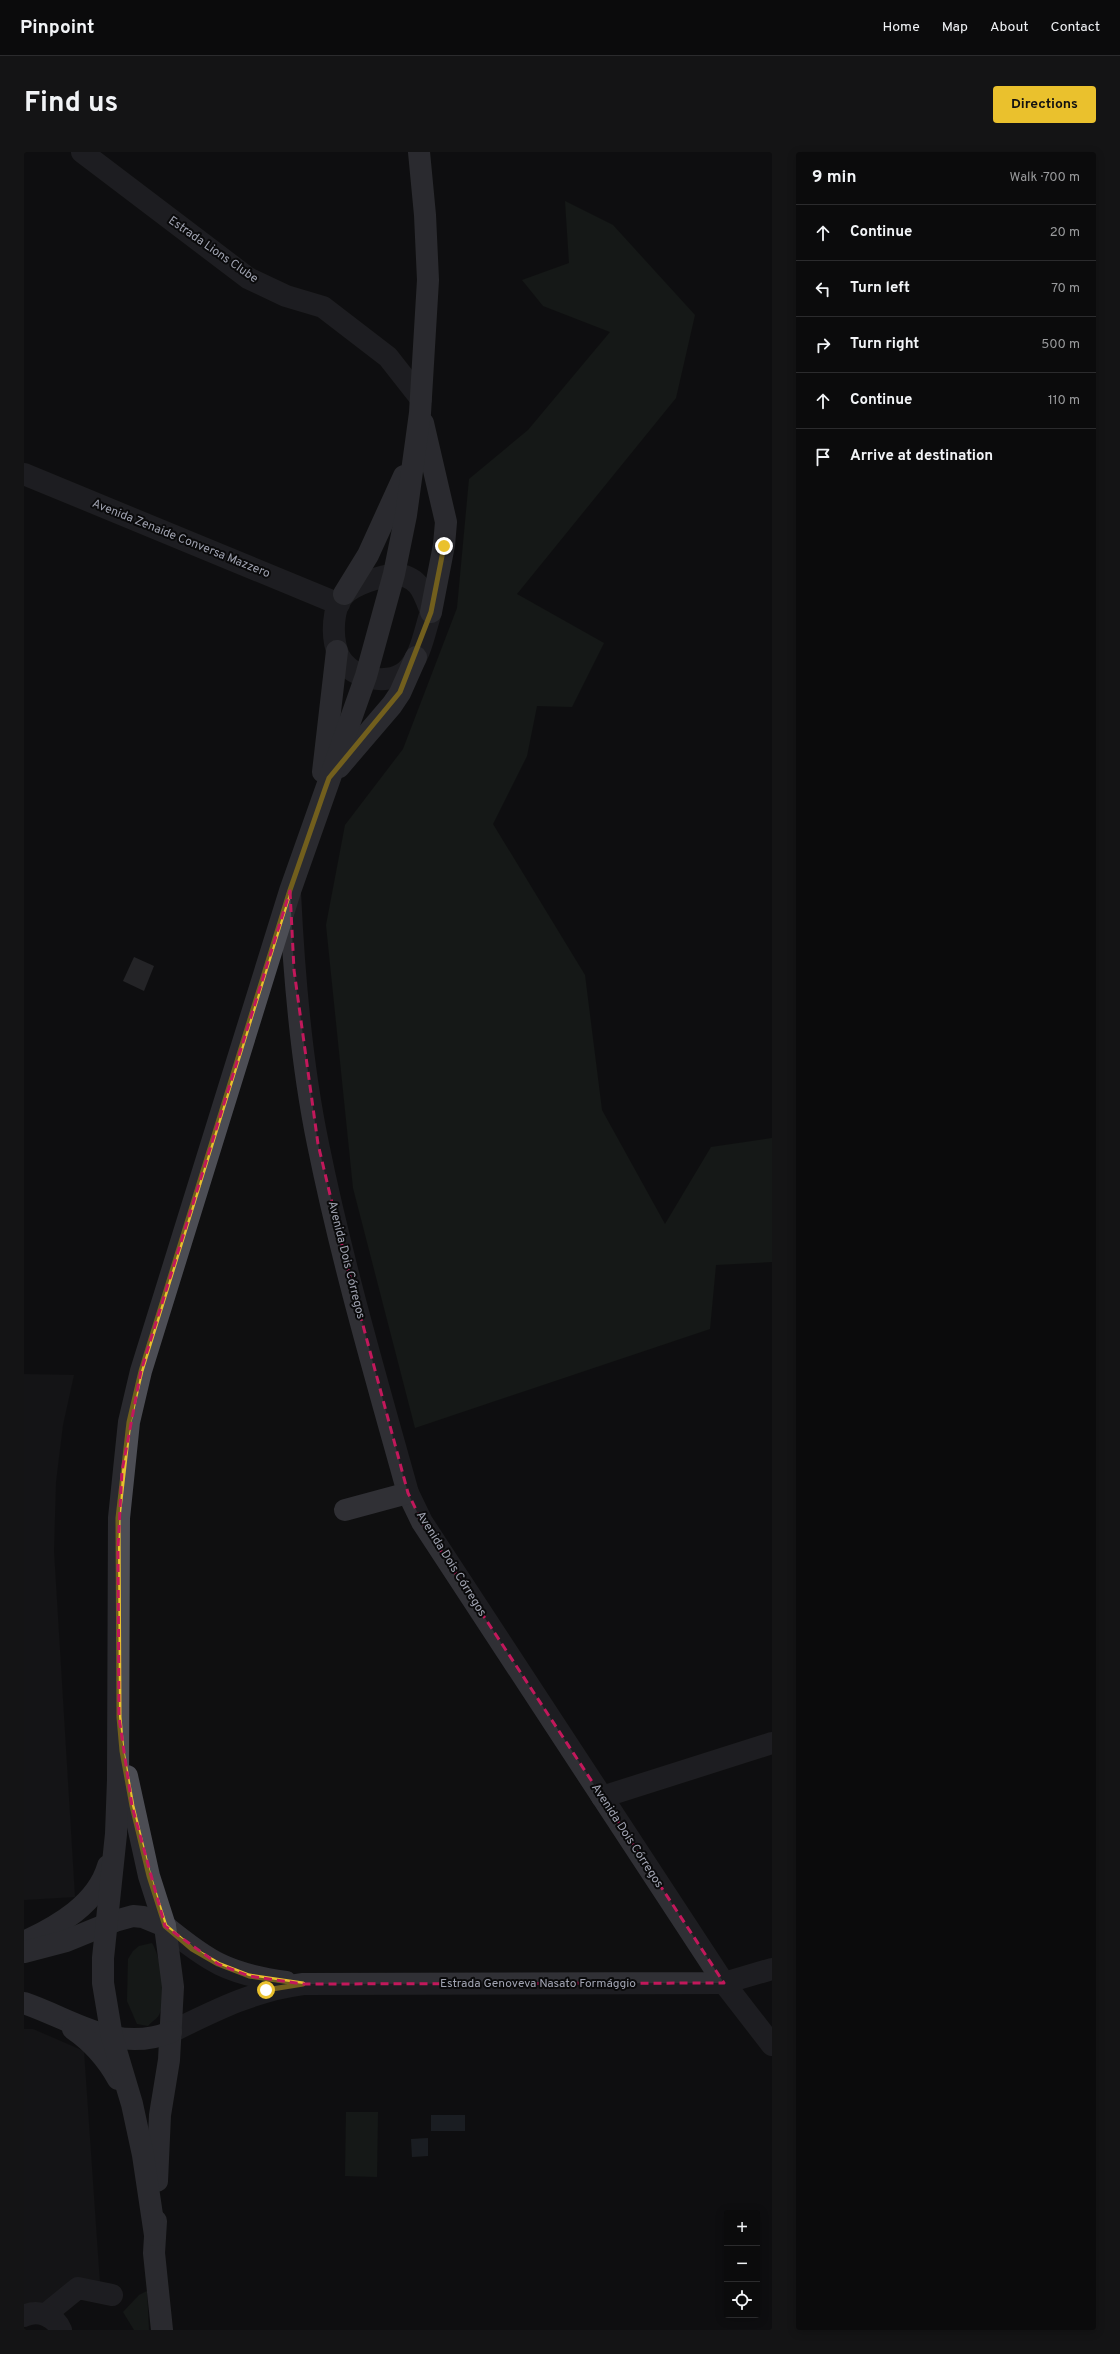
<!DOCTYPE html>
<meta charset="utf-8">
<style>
:root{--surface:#0b0b0c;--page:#141415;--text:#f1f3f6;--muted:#9a9b9d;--line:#2b2b2d;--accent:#eac12d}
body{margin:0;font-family:Overpass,sans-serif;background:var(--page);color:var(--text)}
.controls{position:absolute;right:12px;bottom:12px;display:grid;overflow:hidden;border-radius:4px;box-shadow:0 2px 10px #0003}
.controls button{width:36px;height:36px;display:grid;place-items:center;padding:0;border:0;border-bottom:1px solid var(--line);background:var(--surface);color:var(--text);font:20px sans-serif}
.stop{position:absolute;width:12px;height:12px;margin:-9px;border:3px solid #eac12d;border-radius:50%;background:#fff}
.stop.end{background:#eac12d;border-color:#fff;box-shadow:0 1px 4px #0008}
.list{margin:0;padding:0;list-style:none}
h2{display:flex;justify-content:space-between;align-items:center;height:52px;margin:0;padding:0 16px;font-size:17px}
h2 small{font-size:13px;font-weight:400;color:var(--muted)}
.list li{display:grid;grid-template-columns:26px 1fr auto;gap:12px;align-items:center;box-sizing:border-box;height:56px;padding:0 16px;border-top:1px solid var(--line)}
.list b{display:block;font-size:15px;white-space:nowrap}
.list em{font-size:13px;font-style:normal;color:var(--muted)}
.icon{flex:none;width:22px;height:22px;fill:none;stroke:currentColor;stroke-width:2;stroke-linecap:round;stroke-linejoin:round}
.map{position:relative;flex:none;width:748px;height:2178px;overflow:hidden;border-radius:4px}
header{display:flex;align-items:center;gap:24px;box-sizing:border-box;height:56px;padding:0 20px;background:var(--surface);border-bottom:1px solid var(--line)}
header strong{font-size:19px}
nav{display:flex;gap:22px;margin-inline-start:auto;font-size:14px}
.intro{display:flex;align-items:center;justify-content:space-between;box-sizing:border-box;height:96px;padding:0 24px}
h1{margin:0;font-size:28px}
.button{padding:10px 18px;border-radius:4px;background:var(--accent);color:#111;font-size:14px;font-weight:700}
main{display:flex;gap:24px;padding:0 24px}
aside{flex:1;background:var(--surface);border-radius:4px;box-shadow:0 2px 10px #0003}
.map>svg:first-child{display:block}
</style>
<header>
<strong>Pinpoint</strong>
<nav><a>Home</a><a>Map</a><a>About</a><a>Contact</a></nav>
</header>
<div class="intro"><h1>Find us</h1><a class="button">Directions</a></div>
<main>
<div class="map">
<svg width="748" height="2178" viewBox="0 0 748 2178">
<rect width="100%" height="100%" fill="#0f0f10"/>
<g fill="#1b1b1d">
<polygon points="0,1222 50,1223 39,1273 32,1330 30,1399 51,1745 0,1748"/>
<polygon points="0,1877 9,1877 60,1899 77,2146 0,2153"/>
</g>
<g fill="#1d241f">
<polygon points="541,49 589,73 671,163 652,246 493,442 580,491 548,555 513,554 503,604 469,672 561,823 578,958 641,1072 687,995 748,986 748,1110 692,1113 686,1177 391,1276 329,1036 302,773 321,673 379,597 433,456 445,327 504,278 586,180 519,154 498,128 545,111"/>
<path d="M128,1791C137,1806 144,1846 135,1863C133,1867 127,1870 124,1874L113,1872L103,1849L104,1807L109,1799L115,1794Z"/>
<polygon points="322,1960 354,1960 353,2025 321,2024"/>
<polygon points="123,2139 125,2178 110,2178 99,2160 115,2143"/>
</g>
<g fill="#293038">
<rect x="407" y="1963" width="34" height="16"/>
<polygon points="404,1986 404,2004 388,2005 387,1987"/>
</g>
<polygon fill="#3e3e43" points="110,805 130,814 120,839 99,829"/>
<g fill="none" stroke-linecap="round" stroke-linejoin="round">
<g stroke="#303035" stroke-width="22">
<polyline points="58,0 224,126 262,144 299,155 364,205 397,247"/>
<polyline points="0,322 315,452"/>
<path d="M370,422C395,424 399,439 407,460C401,477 397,506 382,519C362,536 321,525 313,499C308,483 308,456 320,443C330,432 356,425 370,422Z"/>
<path d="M266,741C270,825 277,910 294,992C318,1110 352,1226 384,1341L398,1370L700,1831L748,1893"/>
<polyline points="321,1358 384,1341"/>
<polyline points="578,1645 748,1591"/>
<path d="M141,1774C185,1810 204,1822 262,1830"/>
<path d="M147,1880C190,1859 231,1838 279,1832L700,1831L748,1817"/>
<polyline points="22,2162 54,2136 88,2143"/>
<path d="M0,2164C14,2157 31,2164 37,2178"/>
</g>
<g stroke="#4c4d54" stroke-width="22">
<polyline points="399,271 422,370 420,393 407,460"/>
<polyline points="320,442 344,403 380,324"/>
<polyline points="315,615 368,553 376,541 392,505"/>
<polyline points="299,620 313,499"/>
<polyline points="103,1624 125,1724 141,1774 149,1835 145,1908 136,1963 133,2029"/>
<path d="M0,1790C34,1774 73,1752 84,1714"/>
<polyline points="0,1800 42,1789 91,1769 109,1764 119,1765 141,1774"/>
<path d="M0,1851C50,1868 92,1902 147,1880"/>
<path d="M49,1877C68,1890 83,1907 94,1927"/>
<polyline points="132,2069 130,2101 138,2178"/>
<polyline points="131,2083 119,2003 108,1952 88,1885 79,1831 79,1806 92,1682 94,1628 95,1366 105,1270 117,1219 266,739 342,524 370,422 382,363 396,261 404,128 401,63 395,0"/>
</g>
</g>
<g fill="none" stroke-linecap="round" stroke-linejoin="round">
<polyline stroke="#eac12d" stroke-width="5" points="242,1838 279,1832 225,1824 194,1812 168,1797 141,1774 125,1724 108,1654 98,1599 95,1565 94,1366 105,1270 117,1219 266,738 301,637 305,626 376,540 407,460 420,394"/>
</g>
<path d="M0 0H748V2178H0ZM266,739L270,818L294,992L322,1110L384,1341L398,1370L700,1831L279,1832L225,1824L194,1812L141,1774L108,1654L95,1565L94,1396L98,1319L117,1219Z" fill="#0f0f10" fill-opacity=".55" fill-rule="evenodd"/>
<path fill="none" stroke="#c2185b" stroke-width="3" stroke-dasharray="8 5" stroke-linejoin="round" d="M266,739L270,818L294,992L322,1110L384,1341L398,1370L700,1831L279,1832L225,1824L194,1812L141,1774L108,1654L95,1565L94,1396L98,1319L117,1219Z"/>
<g text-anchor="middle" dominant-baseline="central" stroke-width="4" stroke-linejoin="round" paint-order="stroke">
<g font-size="12" fill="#a0a3b1" stroke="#0a0a0b">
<text transform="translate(189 98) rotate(35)">Estrada Lions Clube</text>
<text transform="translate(157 387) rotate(22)">Avenida Zenaide Conversa Mazzero</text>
<text transform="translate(322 1108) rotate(76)">Avenida Dois Córregos</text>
<text transform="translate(427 1412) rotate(58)">Avenida Dois Córregos</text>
<text transform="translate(603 1684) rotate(57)">Avenida Dois Córregos</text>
<text x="514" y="1832">Estrada Genoveva Nasato Formággio</text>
</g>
</g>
</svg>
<div class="controls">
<button>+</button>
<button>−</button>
<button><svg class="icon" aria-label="locate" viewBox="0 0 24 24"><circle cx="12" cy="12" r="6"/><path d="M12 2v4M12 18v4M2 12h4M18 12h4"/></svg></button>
</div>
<div class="stop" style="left:242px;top:1838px"></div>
<div class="stop end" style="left:420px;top:394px"></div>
</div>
<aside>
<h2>9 min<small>Walk · 700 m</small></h2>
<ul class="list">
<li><svg class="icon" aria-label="ahead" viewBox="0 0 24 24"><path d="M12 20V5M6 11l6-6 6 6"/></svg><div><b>Continue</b></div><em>20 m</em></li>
<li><svg class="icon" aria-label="left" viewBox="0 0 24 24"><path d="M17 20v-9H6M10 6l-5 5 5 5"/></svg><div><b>Turn left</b></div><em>70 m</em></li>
<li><svg class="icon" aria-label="right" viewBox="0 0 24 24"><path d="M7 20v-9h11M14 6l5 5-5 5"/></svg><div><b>Turn right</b></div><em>500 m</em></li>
<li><svg class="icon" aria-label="ahead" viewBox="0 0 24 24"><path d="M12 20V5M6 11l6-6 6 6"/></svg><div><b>Continue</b></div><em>110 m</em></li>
<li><svg class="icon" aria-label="arrive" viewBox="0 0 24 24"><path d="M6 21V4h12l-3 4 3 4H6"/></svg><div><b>Arrive at destination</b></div></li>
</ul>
</aside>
</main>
